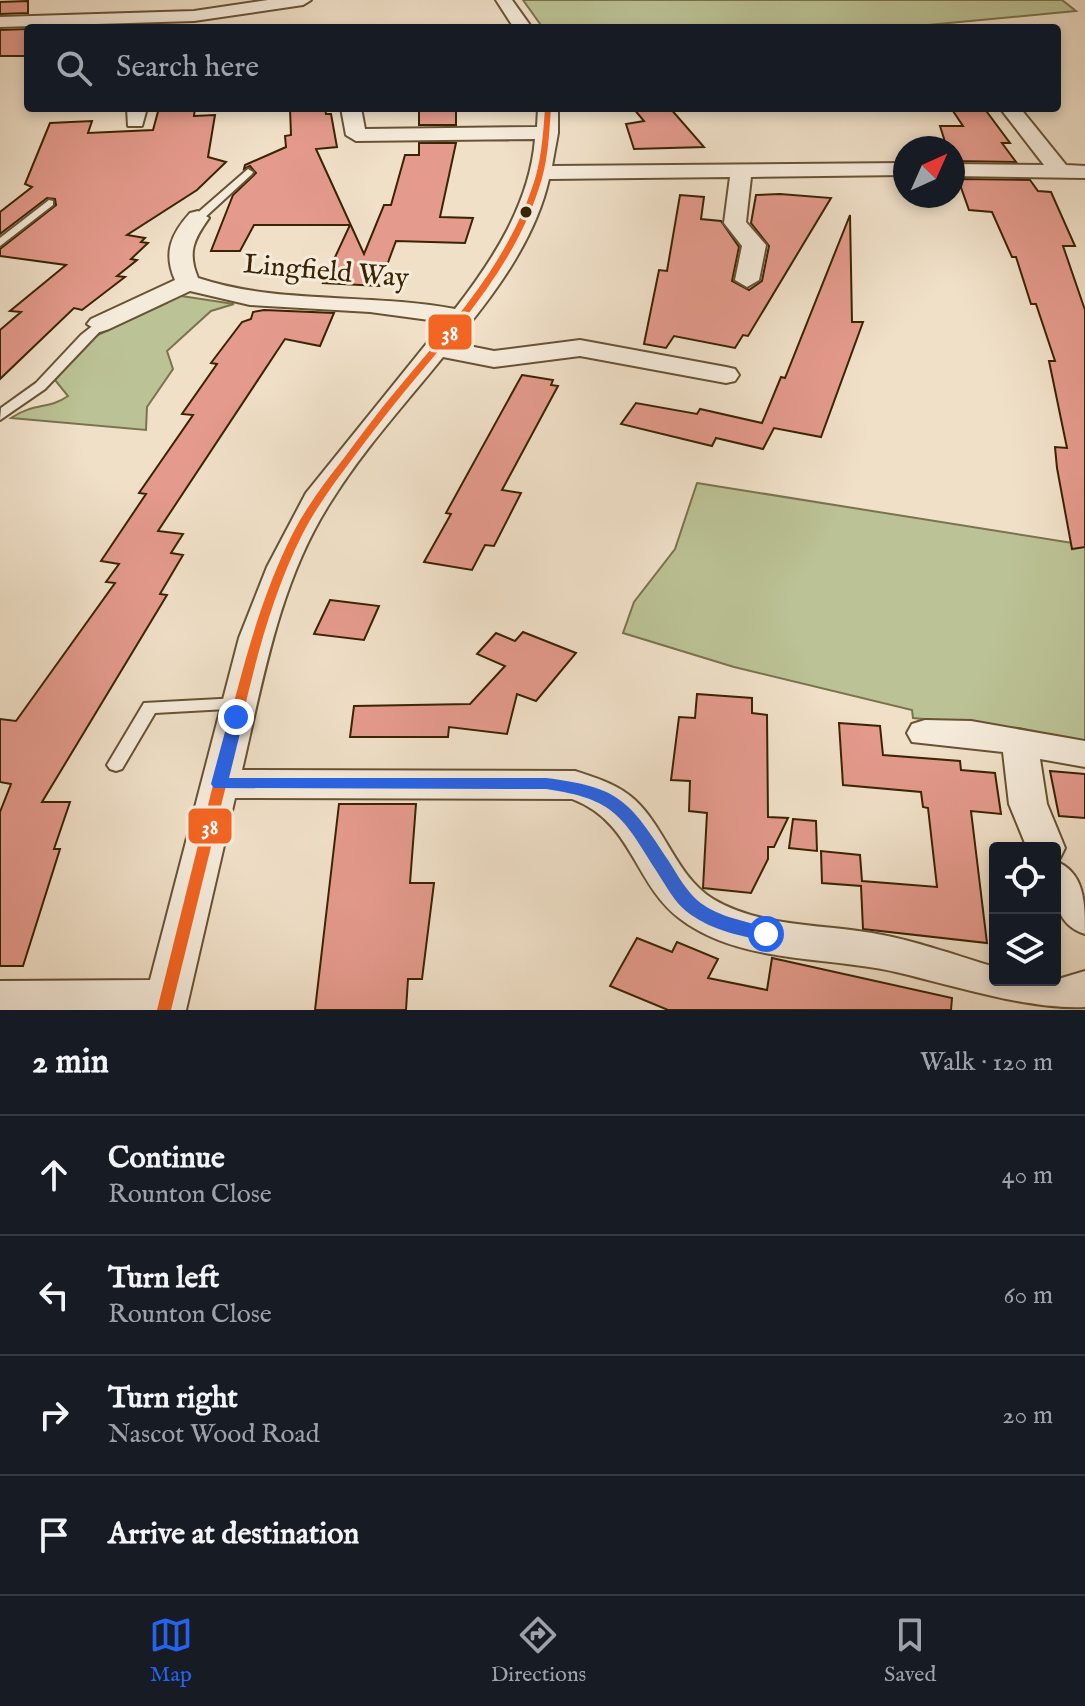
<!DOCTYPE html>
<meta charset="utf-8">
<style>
:root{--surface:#171b24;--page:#242831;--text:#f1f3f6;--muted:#9ea1a6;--line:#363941;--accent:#2563eb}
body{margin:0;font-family:"IM FELL English",serif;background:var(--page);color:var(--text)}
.controls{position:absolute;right:24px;bottom:24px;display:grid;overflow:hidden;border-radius:8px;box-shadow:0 4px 12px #0003}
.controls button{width:72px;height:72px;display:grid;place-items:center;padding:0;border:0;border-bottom:2px solid var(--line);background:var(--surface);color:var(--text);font:40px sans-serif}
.compass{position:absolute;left:893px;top:136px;width:72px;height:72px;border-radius:50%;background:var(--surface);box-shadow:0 4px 12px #0003;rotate:45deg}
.stop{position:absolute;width:24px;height:24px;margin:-18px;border:6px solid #2563eb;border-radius:50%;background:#fff}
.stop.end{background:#2563eb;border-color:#fff;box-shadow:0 2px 8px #0008}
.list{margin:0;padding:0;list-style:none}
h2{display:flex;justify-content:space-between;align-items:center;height:104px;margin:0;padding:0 32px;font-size:34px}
h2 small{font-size:26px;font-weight:400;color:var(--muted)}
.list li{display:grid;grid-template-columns:52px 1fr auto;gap:24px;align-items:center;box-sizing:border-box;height:120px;padding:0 32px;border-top:2px solid var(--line)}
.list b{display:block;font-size:30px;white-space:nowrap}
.list p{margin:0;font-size:26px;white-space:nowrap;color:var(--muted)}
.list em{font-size:26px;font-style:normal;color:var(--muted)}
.icon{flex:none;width:44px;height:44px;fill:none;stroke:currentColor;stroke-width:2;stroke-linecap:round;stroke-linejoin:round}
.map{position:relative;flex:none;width:1085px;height:1010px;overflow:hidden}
.search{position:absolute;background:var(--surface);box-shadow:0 4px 12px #0003;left:24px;right:24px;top:24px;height:88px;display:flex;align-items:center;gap:20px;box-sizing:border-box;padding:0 28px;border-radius:8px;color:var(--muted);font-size:30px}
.sheet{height:584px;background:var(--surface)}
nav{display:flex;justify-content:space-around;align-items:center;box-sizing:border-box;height:112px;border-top:2px solid var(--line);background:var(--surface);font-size:22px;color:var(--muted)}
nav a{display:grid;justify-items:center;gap:4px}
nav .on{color:var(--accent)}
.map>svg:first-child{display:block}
</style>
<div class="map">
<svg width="1085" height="1010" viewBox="0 0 1085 1010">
<rect width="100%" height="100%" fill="#f0e0c8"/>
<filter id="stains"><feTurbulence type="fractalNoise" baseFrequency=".0025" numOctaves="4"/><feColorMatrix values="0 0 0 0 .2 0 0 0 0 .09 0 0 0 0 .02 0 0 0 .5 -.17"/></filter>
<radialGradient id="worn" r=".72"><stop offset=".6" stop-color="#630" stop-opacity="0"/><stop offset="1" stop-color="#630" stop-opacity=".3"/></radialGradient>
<g fill="#bbc295" stroke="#7a734c" stroke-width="2">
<polygon points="523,0 1062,0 1076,11 896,28 543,28"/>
<path d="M175,295L234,304L211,311L167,351L173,369L147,407L146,430L11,418C35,402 48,410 68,396L55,380L89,339L167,303Z"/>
<polygon points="697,483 1085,545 1085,743 1019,728 913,718 912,710 734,667 623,633 634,602 675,549"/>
</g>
<g fill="#e49a8c" stroke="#3a2403" stroke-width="2">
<polygon points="28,1 28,13 0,14 0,2"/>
<polygon points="28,29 28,56 0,56 0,30"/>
<polygon points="159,108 195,108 194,116 215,115 208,157 226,162 197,190 127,235 145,238 141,242 148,243 131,259 137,260 117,276 125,277 82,310 74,308 0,379 0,330 21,312 10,311 66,265 0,256 0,249 56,205 55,199 47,198 0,234 0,212 32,187 25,184 50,123 92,121 88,133 153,130"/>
<polygon points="290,108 325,108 326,114 331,114 337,147 316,149 364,254 384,205 391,205 405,155 419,155 419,143 456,143 440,217 473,218 465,243 396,241 387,265 369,264 379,286 323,283 350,225 254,225 240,251 211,251 233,195 256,173 250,166 244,169 245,165 286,147 285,136 291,135"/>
<rect x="419" y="108" width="37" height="17"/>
<polygon points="633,108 670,108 704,147 634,149 626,124 644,121"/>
<polygon points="951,108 984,108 1010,143 1002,143 1016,162 953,161 953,148 947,148 940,126 963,126"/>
<polygon points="958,179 1030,180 1038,191 1051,192 1075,246 1063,246 1085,310 1085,547 1072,549 1057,468 1055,447 1067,448 1049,361 1055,361 1036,304 1031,304 1016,257 1012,257 992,212 969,210"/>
<polygon points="780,194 831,198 748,336 743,335 735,348 674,336 666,348 644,344 659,270 667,271 680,195 704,197 701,219 721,221 739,247 732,281 749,290 762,281 769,246 751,223 756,195"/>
<polygon points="850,215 852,322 863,322 821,437 774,428 763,449 716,438 712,446 621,424 636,403 697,414 700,409 762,423 781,377 785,378"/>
<polygon points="264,310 334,313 320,346 285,339 158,531 183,534 171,553 183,555 160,594 167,595 42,802 70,802 54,849 60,849 23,966 0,966 0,812 11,784 0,782 0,719 16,721 115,583 106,582 119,564 101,561 146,494 139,493 193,415 182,414 217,364 211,363 242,322 251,319 253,312"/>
<polygon points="522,375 553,380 551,385 558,386 502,490 521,493 494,546 485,545 472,570 424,562 451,514 446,513"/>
<polygon points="330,600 379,606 364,640 314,634"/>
<polygon points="523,632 576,653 536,701 517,694 507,734 449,727 448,737 350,737 354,706 470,704 505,666 477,654 496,633 515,641"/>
<polygon points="697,694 752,698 752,713 767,715 768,817 788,818 774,847 768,847 768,859 751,893 703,888 707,813 689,811 690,781 671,780 679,717 695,718"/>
<polygon points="839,723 880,726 883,755 960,761 961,770 995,773 1001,814 971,811 987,943 863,929 861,886 822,883 821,851 860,855 862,881 937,887 928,808 923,807 921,792 843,785"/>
<polygon points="1050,771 1085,774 1085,818 1059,816"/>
<polygon points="339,804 416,804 410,883 434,883 422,979 408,979 406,1010 315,1010"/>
<polygon points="793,819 816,821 817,851 789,848"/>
<polygon points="637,938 672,952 677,942 718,959 708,978 767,990 772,958 952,998 951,1010 668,1010 610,986"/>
</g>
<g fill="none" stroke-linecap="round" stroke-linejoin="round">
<g stroke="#685334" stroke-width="4">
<g id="service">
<polygon points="248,169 253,172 252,174 202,220 194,220 194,216"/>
<polygon points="49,200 53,201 53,205 0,246 0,238"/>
<polygon points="100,320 106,324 104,327 45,389 0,420 1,408 36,383 81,335"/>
<polygon points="239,698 245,700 247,704 245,708 155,713 122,769 116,771 110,769 107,765 144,703"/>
</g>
</g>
<g stroke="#685334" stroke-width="4">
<g id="minor">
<polygon points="268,0 311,0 303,5 194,21 0,27 0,17 194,11"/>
<polygon points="496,0 512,0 532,28 514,28"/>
<polygon points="127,108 147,108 142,126 128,126"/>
<path d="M341,108H361L365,129L537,127L538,108H558V133L552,166L905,163V175L751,177L746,222L766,245L759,280L747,287L735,280L742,246L724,223L730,177L549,179C535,241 493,296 454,343L494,351L580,340L726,367L735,369L739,375L735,381L726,383L580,356L494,367L443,357C405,404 362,451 330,503C279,583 263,680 242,770L575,771C596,778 618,784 635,800C666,829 676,876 713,899C760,927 819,924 872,933C914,940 954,955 995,967V980H1055L1085,971V1007C1028,1010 952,985 896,972C827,956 738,964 679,918C633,882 633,822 572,799L235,798L186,1010H0V981L150,980L239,638L267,567L306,493L444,322L370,312L250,305L190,291L109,329L100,332L87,324L91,319L175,280C163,253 171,234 190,213L198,211L209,218C194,239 187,252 198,278C280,305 370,293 455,309C493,260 530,203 535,139L356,141L346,135Z"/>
<polygon points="1000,108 1020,108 1066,165 1085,166 1085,178 953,176 953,164 1044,165"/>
<polygon points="925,720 971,721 1085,741 1085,767 1040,759 1047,804 1065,848 1060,858 1055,860 1055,848 1027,848 1009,804 1003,752 912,742 907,733 912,724"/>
<path d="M1055,861C1085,872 1085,903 1085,934C1051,923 1055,891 1055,861Z"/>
</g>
</g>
<use href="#service" fill="#f5ebdb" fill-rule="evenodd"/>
<use href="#minor" fill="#f5ebdb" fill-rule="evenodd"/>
<g stroke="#f5ebdb" stroke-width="6">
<path id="bus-1" d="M545,108H551C549,136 548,164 538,191C512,269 456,329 405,391C387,413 370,435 353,458C335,482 317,506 303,533C267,604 251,681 233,757C212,842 192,926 171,1010H157C178,926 199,841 220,757C240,680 257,604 293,533C307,506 325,482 344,458C362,434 380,409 400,386C450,326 504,267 531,191C541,165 543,136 545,108Z"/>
</g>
<use href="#bus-1" fill="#f26522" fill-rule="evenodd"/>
</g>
<path fill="#2563eb" d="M236,712L244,717L229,778H546C619,787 629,800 668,860C677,874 685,889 697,900C718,918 747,921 772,929L775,934L766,941C739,936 708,929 686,911C674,901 666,886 657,872C622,816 615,799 546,789L214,788L211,784L229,717Z"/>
<circle fill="#3a2403" stroke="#f5ebdb" stroke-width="3" cx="526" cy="212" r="7"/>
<g text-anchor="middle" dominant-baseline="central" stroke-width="6" stroke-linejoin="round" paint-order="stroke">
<g font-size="28" fill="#3a2403" stroke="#f5ebdb">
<text transform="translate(326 272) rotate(5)">Lingfield Way</text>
</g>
</g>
<g stroke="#f5ebdb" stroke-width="3">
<rect x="427" y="313" width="46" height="38" rx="8" fill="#f26522"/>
<rect x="187" y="807" width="46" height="38" rx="8" fill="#f26522"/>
</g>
<g font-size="22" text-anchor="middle" font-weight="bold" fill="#fff">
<text x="450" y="340">38</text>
<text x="210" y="834">38</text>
</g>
<rect width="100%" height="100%" filter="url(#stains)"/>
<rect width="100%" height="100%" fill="url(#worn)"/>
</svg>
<div class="controls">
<button><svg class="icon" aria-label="locate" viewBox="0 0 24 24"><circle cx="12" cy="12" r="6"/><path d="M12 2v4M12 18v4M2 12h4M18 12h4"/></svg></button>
<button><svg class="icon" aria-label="layers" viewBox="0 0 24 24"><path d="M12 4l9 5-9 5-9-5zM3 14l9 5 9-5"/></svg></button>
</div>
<svg class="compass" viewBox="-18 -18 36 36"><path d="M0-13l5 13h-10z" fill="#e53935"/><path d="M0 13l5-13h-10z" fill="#9ea1a6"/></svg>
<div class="stop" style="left:766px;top:934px"></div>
<div class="stop end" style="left:236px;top:717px"></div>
<div class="search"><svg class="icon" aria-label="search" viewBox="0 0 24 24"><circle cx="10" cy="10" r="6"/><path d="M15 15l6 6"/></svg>Search here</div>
</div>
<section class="sheet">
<h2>2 min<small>Walk · 120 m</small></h2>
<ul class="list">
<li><svg class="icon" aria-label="ahead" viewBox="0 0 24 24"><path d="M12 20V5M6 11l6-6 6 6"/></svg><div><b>Continue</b><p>Rounton Close</p></div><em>40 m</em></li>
<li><svg class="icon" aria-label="left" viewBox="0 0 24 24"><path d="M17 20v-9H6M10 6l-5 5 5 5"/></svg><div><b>Turn left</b><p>Rounton Close</p></div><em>60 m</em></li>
<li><svg class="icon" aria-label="right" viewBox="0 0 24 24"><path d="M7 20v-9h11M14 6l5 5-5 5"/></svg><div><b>Turn right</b><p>Nascot Wood Road</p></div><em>20 m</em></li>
<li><svg class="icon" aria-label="arrive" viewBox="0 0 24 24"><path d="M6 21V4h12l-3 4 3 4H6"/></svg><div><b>Arrive at destination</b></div></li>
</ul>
</section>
<nav>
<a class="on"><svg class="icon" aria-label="map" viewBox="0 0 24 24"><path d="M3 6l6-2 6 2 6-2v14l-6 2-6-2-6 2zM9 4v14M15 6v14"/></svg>Map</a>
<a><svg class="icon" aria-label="directions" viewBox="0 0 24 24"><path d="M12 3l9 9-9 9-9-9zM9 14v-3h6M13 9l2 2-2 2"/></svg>Directions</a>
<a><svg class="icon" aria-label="saved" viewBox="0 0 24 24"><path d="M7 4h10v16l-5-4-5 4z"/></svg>Saved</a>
</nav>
